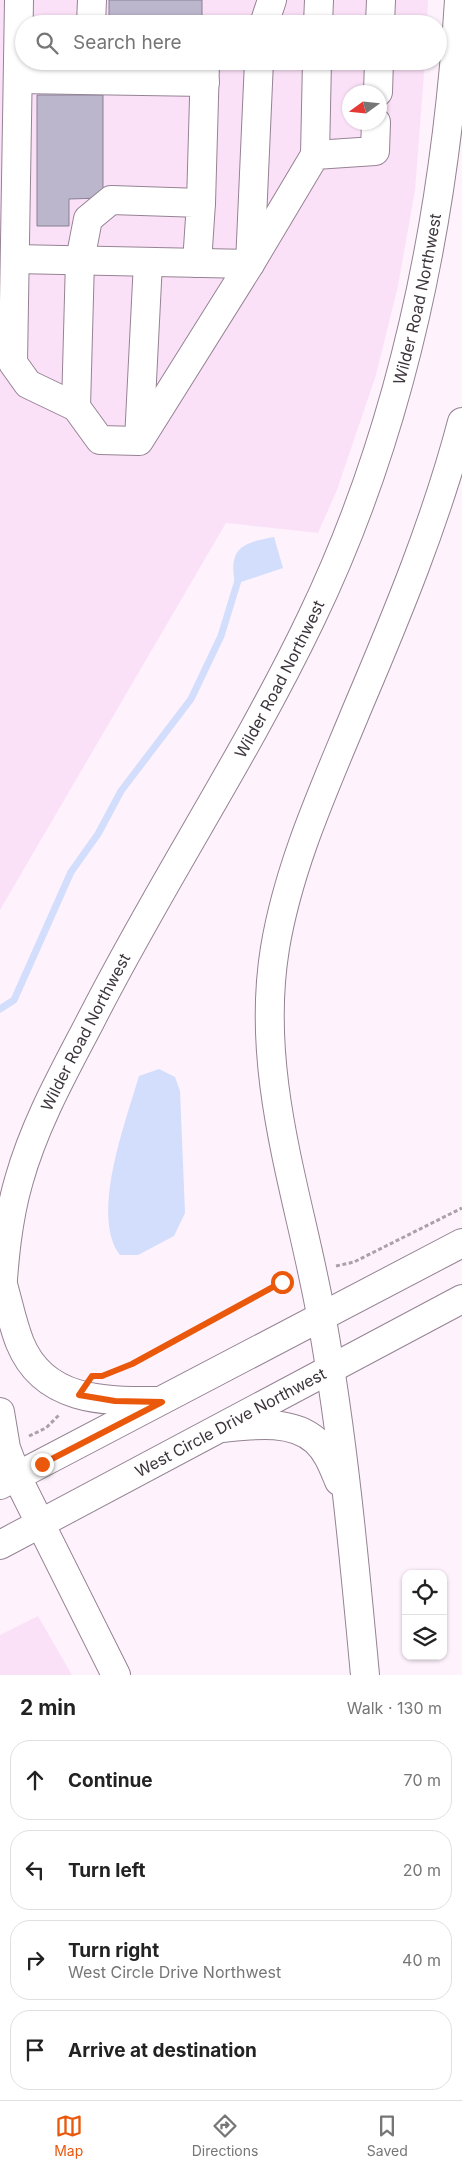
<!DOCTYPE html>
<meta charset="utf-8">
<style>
:root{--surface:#fff;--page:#f6f6f6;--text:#222;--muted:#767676;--line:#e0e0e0;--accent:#ea580c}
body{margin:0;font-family:Inter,sans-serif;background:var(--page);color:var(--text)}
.controls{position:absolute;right:15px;bottom:15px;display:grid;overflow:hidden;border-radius:10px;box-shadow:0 1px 4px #0004}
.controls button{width:45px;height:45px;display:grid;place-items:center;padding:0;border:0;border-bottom:1px solid var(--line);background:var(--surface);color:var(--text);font:25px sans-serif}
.compass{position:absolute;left:342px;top:85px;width:45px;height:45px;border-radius:50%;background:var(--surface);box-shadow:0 1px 4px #0004;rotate:255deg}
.stop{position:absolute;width:15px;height:15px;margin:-11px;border:4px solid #ea580c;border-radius:50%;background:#fff}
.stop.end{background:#ea580c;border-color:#fff;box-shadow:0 1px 5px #0008}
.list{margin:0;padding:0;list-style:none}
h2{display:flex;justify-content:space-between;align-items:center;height:65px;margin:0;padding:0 20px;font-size:21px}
h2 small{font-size:16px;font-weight:400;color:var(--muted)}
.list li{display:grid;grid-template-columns:32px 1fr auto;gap:15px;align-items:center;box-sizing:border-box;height:80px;margin:0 10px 10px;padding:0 10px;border:1px solid var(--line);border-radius:20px}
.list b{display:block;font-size:19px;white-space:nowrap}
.list p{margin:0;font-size:16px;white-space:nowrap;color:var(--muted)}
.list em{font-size:16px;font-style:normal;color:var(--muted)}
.icon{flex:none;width:28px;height:28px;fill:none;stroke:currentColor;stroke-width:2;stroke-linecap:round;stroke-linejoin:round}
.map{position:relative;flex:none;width:462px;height:1675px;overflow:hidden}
.search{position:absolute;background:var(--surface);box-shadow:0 1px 4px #0004;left:15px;right:15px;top:15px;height:55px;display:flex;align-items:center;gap:12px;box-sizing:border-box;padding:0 18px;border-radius:28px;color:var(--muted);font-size:19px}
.sheet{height:425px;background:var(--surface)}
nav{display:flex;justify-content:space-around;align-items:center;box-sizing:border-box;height:70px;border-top:1px solid var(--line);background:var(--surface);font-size:14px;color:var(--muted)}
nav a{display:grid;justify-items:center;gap:2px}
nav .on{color:var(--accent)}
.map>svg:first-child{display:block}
</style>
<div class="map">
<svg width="462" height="1675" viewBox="0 0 462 1675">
<rect width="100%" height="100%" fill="#fef2fd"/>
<g fill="#fbe1f8" fill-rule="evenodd">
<path d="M0,0H428L427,24H24V61H425L415,191L398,286L376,375L337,490L318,533L226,523L0,910ZM350,92H380V122H350Z"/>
<polygon points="38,1616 72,1675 0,1675 0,1635"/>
</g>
<g fill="#d2defb">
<path d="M274,537L283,568L235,584C228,548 242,543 274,537Z"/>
<path d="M159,1069L175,1077L180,1091L185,1213L174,1236L138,1255H120C90,1215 126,1121 139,1076Z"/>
</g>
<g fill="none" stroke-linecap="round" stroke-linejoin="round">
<polyline stroke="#d2defb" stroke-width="7" points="0,1009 14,1000 71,872 98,834 121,791 191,699 221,636 240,574"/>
</g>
<g fill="#bcb6cc" stroke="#868195">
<rect x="109" y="0" width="93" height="24"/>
<polygon points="37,95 103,95 103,198 69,199 69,226 37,226"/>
</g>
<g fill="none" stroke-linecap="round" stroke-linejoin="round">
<g stroke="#958393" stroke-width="30">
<g id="minor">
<polyline points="19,0 13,363 28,384 76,407 100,440 139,441 250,264 315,155 375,151 376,122"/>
<polyline points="91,24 92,0"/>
<polyline points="264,24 272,0"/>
<polyline points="318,24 319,0"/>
<polyline points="380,24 381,0"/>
<polyline points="18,79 205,82"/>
<polyline points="378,92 379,61"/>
<polyline points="315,155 317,61"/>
<polyline points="201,203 205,64 208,61"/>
<polyline points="15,259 250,264 259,61"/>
<polyline points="76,407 80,260 88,219 111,200 201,203 197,263"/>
<polyline points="139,440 148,262"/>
<path id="s1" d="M1,1305C4,1263 7,1221 19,1180C35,1123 64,1072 91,1020C160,884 245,757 311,619C404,426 446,213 459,0"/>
<polyline points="0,1412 6,1448 17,1477 116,1675"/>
</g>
</g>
<g stroke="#958393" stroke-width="30">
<g id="major">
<path d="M2,1281C8,1301 12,1323 20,1343C44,1402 104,1401 158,1401"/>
<polyline points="0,1485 462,1243"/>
<path id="s2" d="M0,1545L462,1299"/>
</g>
</g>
<g stroke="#958393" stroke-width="30">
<g id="highway">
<path d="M222,1428C252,1425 292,1419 316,1441C328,1452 333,1467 339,1481"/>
<path d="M365,1675C354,1556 343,1437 322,1320C300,1196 254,1076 275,948C289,864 325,787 357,709C397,615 436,521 462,422"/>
</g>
</g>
<g stroke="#aaa1a9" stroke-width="3" stroke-dasharray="4 2.5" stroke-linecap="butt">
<polyline points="336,1266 354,1262 462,1208"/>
<polyline points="111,1373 132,1364 289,1280"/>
<polyline points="29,1436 46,1428 60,1414"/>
</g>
<use href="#minor" stroke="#fff" stroke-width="28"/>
<use href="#major" stroke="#fff" stroke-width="28"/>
<use href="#highway" stroke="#fff" stroke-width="28"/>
</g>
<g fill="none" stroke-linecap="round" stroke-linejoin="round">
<polyline stroke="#ea580c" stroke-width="6" points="42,1464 162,1402 115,1401 79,1395 92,1376 102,1376 132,1364 282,1282"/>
</g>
<g text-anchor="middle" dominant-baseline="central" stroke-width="4.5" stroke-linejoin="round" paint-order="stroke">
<g font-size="16" fill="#3c353b" stroke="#fef2fd">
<text stroke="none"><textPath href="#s1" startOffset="1098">Wilder Road Northwest</textPath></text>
<text stroke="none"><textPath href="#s1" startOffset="692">Wilder Road Northwest</textPath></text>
<text stroke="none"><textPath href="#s1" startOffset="289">Wilder Road Northwest</textPath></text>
<text stroke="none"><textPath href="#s2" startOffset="261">West Circle Drive Northwest</textPath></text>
</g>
</g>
</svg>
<div class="controls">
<button><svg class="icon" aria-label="locate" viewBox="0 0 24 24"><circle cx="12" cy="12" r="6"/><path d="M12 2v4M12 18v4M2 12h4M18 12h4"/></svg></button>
<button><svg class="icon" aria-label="layers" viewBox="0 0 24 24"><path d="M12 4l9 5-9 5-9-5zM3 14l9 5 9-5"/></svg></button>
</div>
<svg class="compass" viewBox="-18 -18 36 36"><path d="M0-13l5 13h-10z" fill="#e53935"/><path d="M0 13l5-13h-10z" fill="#767676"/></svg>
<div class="stop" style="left:282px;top:1282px"></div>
<div class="stop end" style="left:42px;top:1464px"></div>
<div class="search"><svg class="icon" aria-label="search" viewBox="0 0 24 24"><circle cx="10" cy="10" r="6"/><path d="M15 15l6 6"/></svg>Search here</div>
</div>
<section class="sheet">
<h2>2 min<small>Walk · 130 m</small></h2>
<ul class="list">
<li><svg class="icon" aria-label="ahead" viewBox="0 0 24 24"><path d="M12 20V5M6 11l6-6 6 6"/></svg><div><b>Continue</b></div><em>70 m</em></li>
<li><svg class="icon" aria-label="left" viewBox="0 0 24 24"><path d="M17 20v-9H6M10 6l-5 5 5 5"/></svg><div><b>Turn left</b></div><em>20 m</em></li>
<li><svg class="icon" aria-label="right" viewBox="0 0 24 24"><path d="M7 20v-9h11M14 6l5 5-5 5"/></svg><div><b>Turn right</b><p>West Circle Drive Northwest</p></div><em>40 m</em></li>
<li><svg class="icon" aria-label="arrive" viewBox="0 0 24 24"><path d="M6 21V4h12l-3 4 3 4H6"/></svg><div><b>Arrive at destination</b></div></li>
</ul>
</section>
<nav>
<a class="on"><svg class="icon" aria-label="map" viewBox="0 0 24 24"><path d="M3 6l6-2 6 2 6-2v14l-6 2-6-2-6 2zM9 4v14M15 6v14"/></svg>Map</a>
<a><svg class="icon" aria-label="directions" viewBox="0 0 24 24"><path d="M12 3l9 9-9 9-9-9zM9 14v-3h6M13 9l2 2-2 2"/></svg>Directions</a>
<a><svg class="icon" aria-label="saved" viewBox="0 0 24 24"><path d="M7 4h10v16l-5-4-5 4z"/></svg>Saved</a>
</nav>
